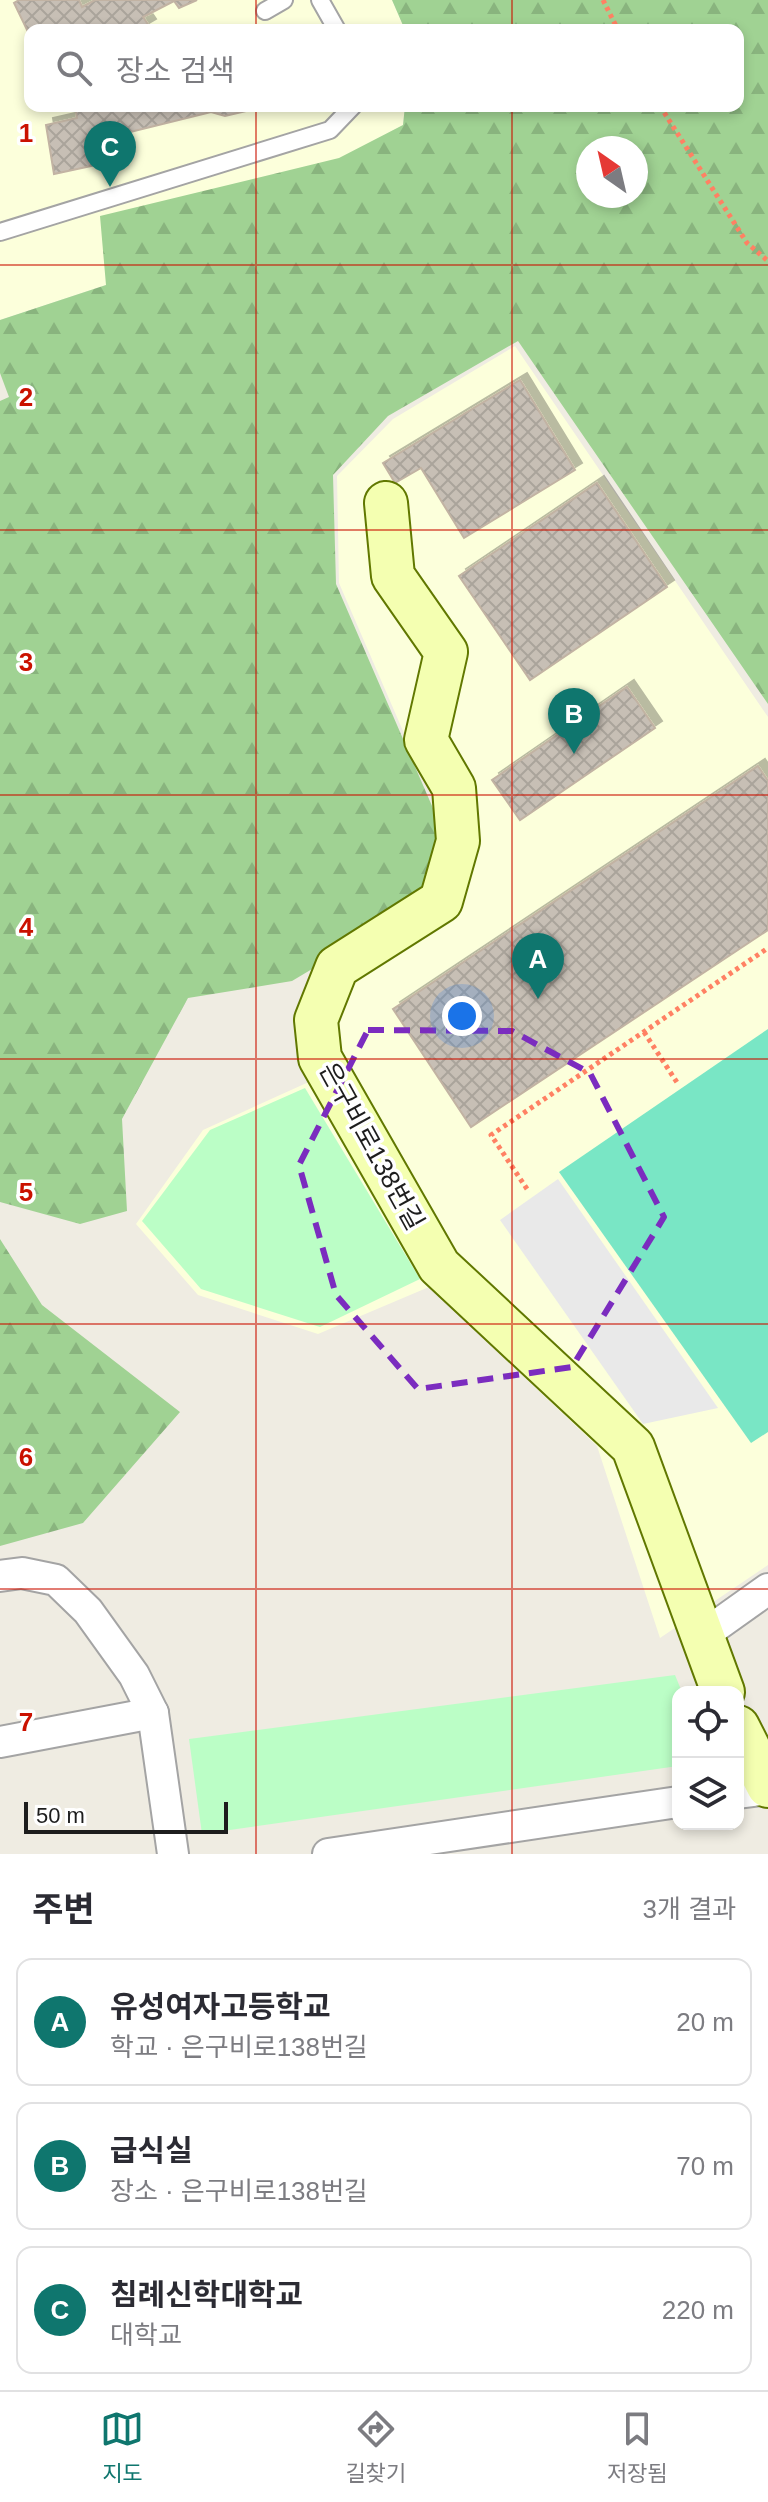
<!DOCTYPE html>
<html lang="ko">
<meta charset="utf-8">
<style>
:root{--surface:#fff;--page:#f2f2f3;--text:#2b2b33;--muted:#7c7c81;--line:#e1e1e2;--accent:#0f766e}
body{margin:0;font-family:Arial,"Noto Sans KR",sans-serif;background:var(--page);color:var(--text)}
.controls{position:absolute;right:24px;bottom:24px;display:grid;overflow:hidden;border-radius:16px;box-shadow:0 4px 12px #0003}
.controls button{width:72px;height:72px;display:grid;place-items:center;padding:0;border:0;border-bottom:2px solid var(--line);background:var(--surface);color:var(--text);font:40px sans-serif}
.compass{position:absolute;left:576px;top:136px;width:72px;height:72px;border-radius:50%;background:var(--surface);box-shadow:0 4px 12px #0003;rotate:326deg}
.scale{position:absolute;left:24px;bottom:20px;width:204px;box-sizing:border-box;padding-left:8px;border:4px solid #1d1d1d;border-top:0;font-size:22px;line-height:28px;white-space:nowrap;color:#1d1d1d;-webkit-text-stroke:6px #fff;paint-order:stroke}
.you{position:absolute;left:462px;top:1016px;width:28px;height:28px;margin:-20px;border:6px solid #fff;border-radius:50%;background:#1a73e8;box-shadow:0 0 0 12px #1a73e833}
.badge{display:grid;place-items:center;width:52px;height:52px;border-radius:50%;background:var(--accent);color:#fff;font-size:26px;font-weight:700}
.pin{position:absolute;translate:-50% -66px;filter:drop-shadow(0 2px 4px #0008)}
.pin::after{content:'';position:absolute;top:42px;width:28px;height:24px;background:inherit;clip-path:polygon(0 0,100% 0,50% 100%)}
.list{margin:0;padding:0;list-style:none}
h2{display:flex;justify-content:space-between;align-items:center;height:104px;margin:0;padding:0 32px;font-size:34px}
h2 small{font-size:26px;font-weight:400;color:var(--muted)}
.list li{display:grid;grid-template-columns:52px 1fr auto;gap:24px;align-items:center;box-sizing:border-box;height:128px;margin:0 16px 16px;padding:0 16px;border:2px solid var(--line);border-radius:16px}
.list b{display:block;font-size:30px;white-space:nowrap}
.list p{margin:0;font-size:26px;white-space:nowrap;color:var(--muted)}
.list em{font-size:26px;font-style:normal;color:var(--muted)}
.icon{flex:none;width:44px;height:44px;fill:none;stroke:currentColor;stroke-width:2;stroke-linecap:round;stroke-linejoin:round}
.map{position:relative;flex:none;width:768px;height:1854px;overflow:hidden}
.search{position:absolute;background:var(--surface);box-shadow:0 4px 12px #0003;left:24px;right:24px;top:24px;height:88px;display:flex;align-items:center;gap:20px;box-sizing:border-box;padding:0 28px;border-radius:16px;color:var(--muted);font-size:30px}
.sheet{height:536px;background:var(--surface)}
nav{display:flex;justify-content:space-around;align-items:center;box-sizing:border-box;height:112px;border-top:2px solid var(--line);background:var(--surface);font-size:22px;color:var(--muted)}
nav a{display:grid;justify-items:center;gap:4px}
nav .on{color:var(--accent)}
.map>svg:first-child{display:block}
</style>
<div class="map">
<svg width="768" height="1854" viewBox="0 0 768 1854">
<defs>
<pattern id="forest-firs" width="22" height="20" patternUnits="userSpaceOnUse" patternTransform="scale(2)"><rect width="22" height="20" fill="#a0d293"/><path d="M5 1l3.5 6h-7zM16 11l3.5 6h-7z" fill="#89b47e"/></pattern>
<pattern id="building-cross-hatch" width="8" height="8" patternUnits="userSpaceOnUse" patternTransform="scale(2)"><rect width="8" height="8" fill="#c7bfb5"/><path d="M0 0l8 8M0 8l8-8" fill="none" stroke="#aaa49b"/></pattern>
<filter id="shadow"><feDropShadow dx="7" dy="-7" stdDeviation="0" flood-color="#0004"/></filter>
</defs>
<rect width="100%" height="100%" fill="#efece2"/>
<g fill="#fcffdb">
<polygon points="0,0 392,0 405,30 30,30 30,106 405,106 403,125 106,285 0,320"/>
<polygon points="515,346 768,717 768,1565 660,1638 597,1446 429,1287 318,1334 198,1295 136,1224 203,1130 311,1081 295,1028 323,970 448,835 339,583 337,476 393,419"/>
</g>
<g fill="url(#forest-firs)" fill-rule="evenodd">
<path d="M392,0H768V704L518,341L388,416L333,475L336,584L445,836L421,904L292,981L188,998L122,1119L127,1211L80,1224L0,1202V401L9,397L0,373V320L106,285L100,216L339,158L403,125L405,106H738V30H405ZM588,148H636V196H588Z"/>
<polygon points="0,1239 42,1305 180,1412 83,1523 0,1546"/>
</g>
<g fill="#bbfec6">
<polygon points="305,1088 420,1279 320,1327 201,1289 142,1221 210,1130"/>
<polygon points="675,1675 682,1692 678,1692 678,1766 202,1834 189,1739"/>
</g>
<polygon fill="#79e6c5" points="768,1029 768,1432 751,1443 559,1172"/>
<polygon fill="#e9e9e9" points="558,1179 718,1408 643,1424 500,1220"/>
<g fill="url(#building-cross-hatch)" stroke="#c2b3a3" stroke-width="2" filter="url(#shadow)">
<polygon points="19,0 79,0 82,7 95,0 197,0 179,8 174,1 143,17 149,26 142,30 30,30 30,36 14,3"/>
<polygon points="75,106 267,106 225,116 211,112 114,136 119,160 54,174 46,125 77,118"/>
<polygon points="520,380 575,470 464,538 421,468 395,483 383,463"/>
<polygon points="597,483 667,587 530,680 459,576"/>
<polygon points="627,687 655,728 520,820 492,780"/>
<polygon points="758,766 768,781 768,930 471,1127 393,1009"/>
</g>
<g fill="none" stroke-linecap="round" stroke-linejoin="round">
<g stroke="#a4a4a4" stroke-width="20">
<g id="lane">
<polyline points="320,0 337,30"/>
<polyline points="265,11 284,0"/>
<polyline points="0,232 330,130 353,106"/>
</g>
</g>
<g stroke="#a4a4a4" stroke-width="34">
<g id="street">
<polyline points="0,1576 22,1573 56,1580 88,1611 134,1675 153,1713 173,1854"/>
<polyline points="702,1636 768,1589"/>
<polyline points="0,1742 153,1713"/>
<polyline points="738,1793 768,1789"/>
<polyline points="328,1854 678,1802"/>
</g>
</g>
<g stroke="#617800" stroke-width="46">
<g id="secondary">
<polyline points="386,503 393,576 446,652 426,740 454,788 458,841 441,901 337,967 316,1020 320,1058 439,1266 633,1447 723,1692"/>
<polyline points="738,1727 768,1786"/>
</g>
</g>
<g stroke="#ff8163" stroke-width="5" stroke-dasharray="4 4" stroke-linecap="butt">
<polyline points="603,0 618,30"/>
<polyline points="660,106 747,243 768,261"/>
<polyline points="644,1032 678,1084"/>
<polyline points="527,1189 491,1135 768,948"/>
</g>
<use href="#lane" stroke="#fff" stroke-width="16"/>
<use href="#street" stroke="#fff" stroke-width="30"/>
<use href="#secondary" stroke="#f4ffb1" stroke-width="42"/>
</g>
<path fill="none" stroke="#7b2cbf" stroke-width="6" stroke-dasharray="16 10" stroke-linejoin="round" d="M368,1030L512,1031L590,1073L664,1217L572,1367L418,1389L336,1295L299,1165Z"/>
<path fill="none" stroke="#ca1100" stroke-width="2" stroke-opacity="0.55" d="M256,0V30M512,0V30M256,106V1854M512,106V1854M0,265H768M0,530H768M0,795H768M0,1059H768M0,1324H768M0,1589H768"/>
<g text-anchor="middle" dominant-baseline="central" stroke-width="7" stroke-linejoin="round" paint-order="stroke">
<g font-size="26" fill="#1d1d1d" stroke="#fff">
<text transform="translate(372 1146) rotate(61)">은구비로138번길</text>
</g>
</g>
<g font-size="26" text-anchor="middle" font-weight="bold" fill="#ca1100" stroke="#fff" stroke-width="7" stroke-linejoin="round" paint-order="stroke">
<text x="26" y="142">1</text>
<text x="26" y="406">2</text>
<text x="26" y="671">3</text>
<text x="26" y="936">4</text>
<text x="26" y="1201">5</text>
<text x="26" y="1466">6</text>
<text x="26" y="1731">7</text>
</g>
</svg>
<div class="controls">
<button><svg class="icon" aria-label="locate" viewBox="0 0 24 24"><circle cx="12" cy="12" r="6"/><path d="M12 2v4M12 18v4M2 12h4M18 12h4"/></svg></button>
<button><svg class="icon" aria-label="layers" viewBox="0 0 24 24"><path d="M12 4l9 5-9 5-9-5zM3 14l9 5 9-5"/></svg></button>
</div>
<svg class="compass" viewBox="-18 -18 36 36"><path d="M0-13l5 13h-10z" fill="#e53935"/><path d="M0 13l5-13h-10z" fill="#7c7c81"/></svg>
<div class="scale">50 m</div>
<div class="you"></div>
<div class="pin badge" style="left:538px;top:999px">A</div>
<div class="pin badge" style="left:574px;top:754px">B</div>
<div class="pin badge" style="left:110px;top:187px">C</div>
<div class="search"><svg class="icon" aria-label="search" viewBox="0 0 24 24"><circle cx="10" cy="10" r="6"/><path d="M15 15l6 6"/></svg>장소 검색</div>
</div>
<section class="sheet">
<h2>주변<small>3개 결과</small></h2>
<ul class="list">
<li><span class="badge">A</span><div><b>유성여자고등학교</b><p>학교 · 은구비로138번길</p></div><em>20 m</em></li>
<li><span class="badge">B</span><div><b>급식실</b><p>장소 · 은구비로138번길</p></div><em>70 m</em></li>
<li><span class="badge">C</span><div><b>침례신학대학교</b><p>대학교</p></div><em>220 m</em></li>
</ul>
</section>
<nav>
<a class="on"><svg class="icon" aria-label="map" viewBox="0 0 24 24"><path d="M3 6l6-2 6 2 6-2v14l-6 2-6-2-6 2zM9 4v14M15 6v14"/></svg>지도</a>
<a><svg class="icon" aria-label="directions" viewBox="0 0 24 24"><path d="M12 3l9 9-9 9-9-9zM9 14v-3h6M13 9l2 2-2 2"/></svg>길찾기</a>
<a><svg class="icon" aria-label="saved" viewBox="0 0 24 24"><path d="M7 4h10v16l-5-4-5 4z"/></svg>저장됨</a>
</nav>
